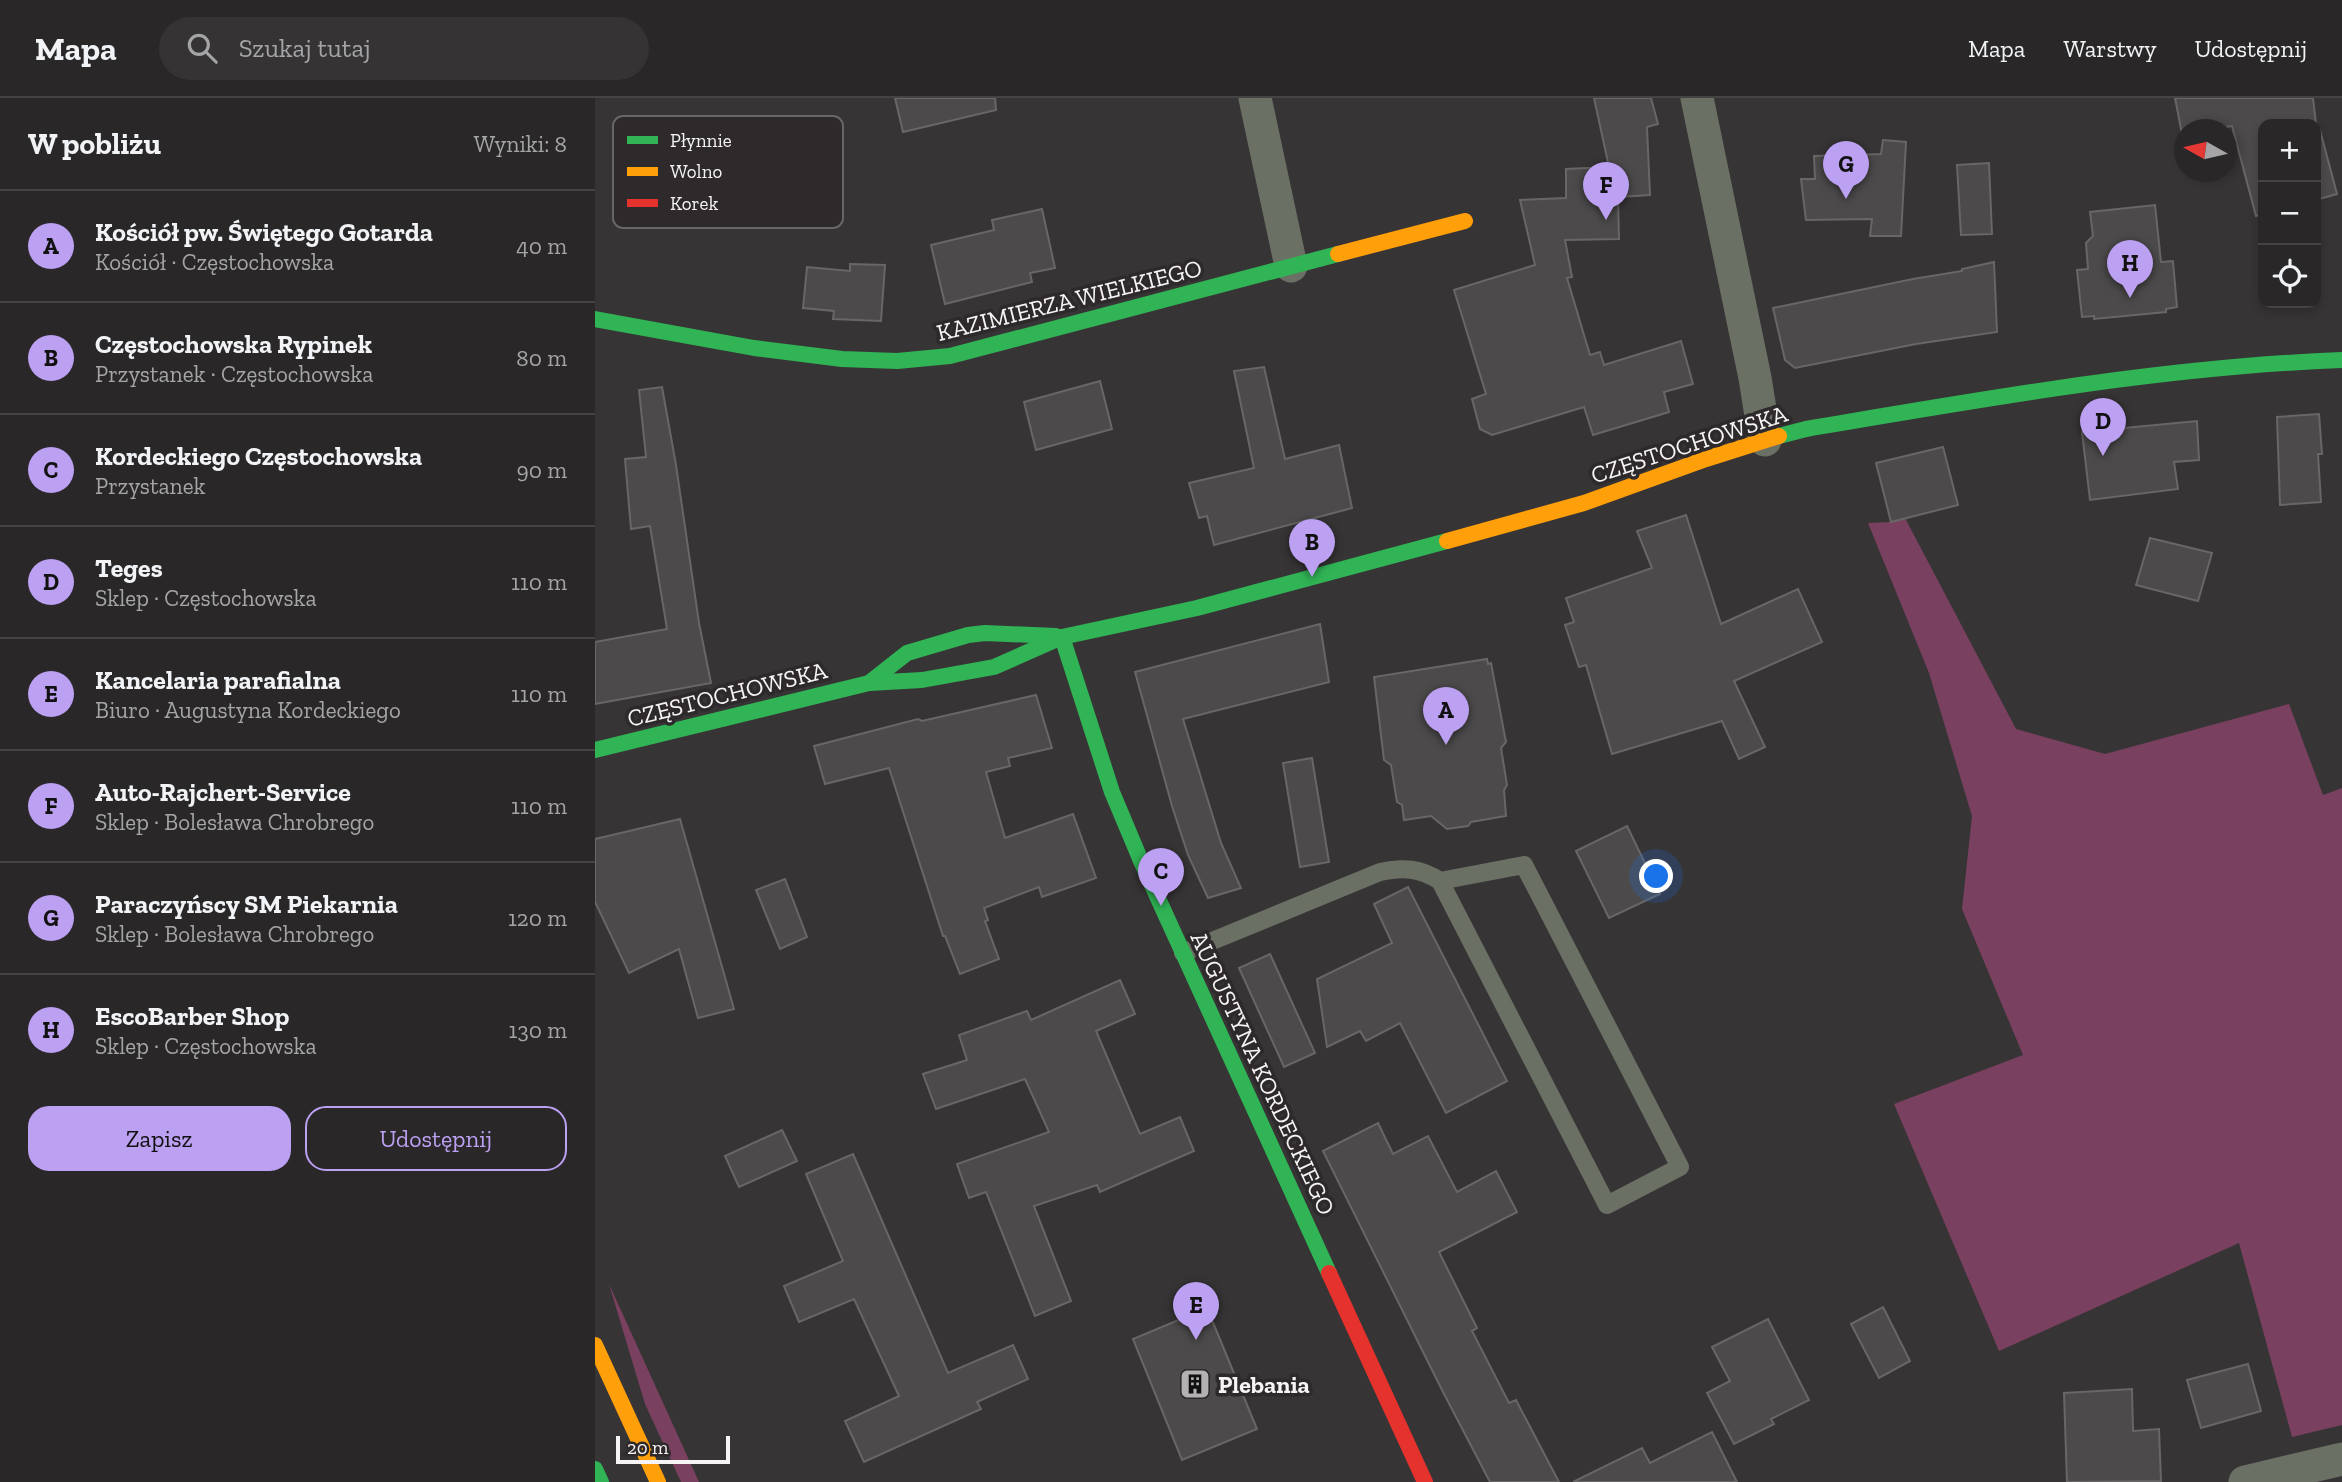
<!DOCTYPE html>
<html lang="pl">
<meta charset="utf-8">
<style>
:root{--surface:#292728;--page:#353334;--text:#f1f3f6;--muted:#a5a5a8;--line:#454445;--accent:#bca0f2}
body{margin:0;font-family:"Zilla Slab",serif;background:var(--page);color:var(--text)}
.controls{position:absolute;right:21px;top:21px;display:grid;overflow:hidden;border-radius:14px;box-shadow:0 4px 10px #0003}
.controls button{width:63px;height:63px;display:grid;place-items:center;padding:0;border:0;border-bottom:2px solid var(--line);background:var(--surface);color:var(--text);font:35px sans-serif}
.compass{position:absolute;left:1579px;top:21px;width:63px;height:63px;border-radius:50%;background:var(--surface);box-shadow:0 4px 10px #0003;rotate:278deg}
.scale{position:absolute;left:21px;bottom:18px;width:114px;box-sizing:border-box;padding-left:7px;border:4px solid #f7f4f5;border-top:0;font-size:19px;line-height:24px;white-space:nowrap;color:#f7f4f5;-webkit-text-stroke:5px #2e292b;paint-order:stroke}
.you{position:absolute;left:1062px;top:779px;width:24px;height:24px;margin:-18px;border:5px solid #fff;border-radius:50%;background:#1a73e8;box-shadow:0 0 0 10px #1a73e833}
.badge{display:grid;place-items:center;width:46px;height:46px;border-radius:50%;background:var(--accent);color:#111;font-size:23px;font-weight:700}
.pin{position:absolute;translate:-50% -58px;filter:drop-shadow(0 2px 4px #0008)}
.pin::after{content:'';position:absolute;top:37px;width:24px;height:21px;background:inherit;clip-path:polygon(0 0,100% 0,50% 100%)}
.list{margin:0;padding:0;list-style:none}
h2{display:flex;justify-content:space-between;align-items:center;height:91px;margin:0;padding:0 28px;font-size:30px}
h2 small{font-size:23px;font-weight:400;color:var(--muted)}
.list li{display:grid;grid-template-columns:46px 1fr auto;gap:21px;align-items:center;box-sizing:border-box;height:112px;padding:0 28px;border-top:2px solid var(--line)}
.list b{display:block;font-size:26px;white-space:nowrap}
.list p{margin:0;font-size:23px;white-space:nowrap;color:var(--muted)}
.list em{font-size:23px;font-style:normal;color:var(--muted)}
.actions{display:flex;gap:14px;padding:21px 28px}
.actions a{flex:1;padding:16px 0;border:2px solid var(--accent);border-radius:21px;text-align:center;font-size:24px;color:var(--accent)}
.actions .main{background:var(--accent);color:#111}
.icon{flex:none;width:38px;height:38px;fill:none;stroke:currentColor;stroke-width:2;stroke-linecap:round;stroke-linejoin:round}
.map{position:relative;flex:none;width:1747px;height:1384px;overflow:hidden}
header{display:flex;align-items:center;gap:42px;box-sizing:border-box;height:98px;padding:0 35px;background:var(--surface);border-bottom:2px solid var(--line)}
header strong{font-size:33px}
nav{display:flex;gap:38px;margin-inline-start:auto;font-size:24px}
.search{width:490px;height:63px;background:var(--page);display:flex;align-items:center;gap:18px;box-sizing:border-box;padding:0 24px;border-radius:38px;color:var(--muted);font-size:26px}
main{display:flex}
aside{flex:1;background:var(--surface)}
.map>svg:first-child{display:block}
</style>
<header>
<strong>Mapa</strong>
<div class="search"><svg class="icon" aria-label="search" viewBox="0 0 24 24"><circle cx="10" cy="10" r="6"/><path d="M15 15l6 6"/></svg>Szukaj tutaj</div>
<nav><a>Mapa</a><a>Warstwy</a><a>Udostępnij</a></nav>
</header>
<main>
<aside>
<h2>W pobliżu<small>Wyniki: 8</small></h2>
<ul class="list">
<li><span class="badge">A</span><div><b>Kościół pw. Świętego Gotarda</b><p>Kościół · Częstochowska</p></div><em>40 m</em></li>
<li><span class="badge">B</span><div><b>Częstochowska Rypinek</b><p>Przystanek · Częstochowska</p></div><em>80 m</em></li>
<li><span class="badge">C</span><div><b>Kordeckiego Częstochowska</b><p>Przystanek</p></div><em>90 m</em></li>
<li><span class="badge">D</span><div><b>Teges</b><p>Sklep · Częstochowska</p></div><em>110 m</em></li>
<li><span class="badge">E</span><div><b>Kancelaria parafialna</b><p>Biuro · Augustyna Kordeckiego</p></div><em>110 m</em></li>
<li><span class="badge">F</span><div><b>Auto-Rajchert-Service</b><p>Sklep · Bolesława Chrobrego</p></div><em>110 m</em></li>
<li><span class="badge">G</span><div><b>Paraczyńscy SM Piekarnia</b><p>Sklep · Bolesława Chrobrego</p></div><em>120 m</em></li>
<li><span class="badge">H</span><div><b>EscoBarber Shop</b><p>Sklep · Częstochowska</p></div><em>130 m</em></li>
</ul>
<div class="actions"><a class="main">Zapisz</a><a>Udostępnij</a></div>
</aside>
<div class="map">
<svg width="1747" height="1384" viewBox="0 0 1747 1384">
<rect width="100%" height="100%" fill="#373435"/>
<g fill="#7a4060">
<polygon points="1310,420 1421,631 1510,656 1694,606 1728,697 1747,690 1747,1327 1697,1339 1644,1145 1404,1253 1299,1006 1428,957 1367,811 1377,718 1334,575 1273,425 1296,424"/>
<polygon points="14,1186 104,1384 86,1384 50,1306"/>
</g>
<g fill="#4c4a4b" stroke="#686666" stroke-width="2">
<polygon points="300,0 400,0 401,12 308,34"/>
<polygon points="999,0 1056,0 1063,26 1052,29 1055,97 1023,99 1024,141 970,142 977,179 972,180 995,257 1005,254 1009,267 1086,243 1098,286 1069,294 1074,314 998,337 989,309 897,337 885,331 877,301 891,296 859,192 940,167 925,102 971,100 971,71 1014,69"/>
<polygon points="1580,0 1718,0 1721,26 1668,26 1668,116 1661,118 1637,28 1615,32 1590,32 1590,36 1587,36"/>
<polygon points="1721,26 1721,33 1725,32 1742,96 1721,102"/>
<polygon points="1288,42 1311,44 1306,138 1275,138 1277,121 1211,122 1206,81 1220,81 1219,58 1286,56"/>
<polygon points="1394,65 1397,136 1366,137 1362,67"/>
<polygon points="1560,107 1566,164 1578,163 1582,209 1571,211 1571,214 1499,221 1499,218 1487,219 1482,172 1493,171 1491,145 1498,138 1495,114"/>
<polygon points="447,111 460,170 435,175 437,184 350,206 336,147 399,132 397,122"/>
<polygon points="1399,164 1402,234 1321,246 1200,270 1190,262 1178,210 1318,181 1367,173 1367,171"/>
<polygon points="255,166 290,167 286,223 238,221 239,213 208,210 212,169 255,173"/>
<polygon points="669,269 690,361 744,347 757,410 619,447 612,418 604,420 594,385 659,370 639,273"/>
<polygon points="505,283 517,331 441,352 429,304"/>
<polygon points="67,289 81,367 104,525 116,585 0,606 0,544 72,531 55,428 36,431 30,361 51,359 44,292"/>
<polygon points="1724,316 1727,356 1723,356 1726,404 1685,407 1682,319"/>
<polygon points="1602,323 1604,362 1579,364 1583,391 1495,402 1487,334"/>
<polygon points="1348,349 1363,407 1296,424 1281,365"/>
<polygon points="1091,417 1126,526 1203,491 1227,544 1139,583 1170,649 1144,661 1127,623 1017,656 991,567 984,569 970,527 979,524 971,500 1057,470 1042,433"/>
<polygon points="1555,440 1617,455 1603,503 1541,487"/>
<polygon points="725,526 734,584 588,621 626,745 646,790 613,800 593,757 577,708 540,574"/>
<polygon points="892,561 893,566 896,565 911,644 906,650 912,687 909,692 911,718 876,724 873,728 852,731 836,718 809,722 807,707 802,704 796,667 789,662 779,579"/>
<polygon points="441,597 457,650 413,660 415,668 391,674 410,740 478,716 501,780 447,799 444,789 389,810 393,822 390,823 404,861 365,876 350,838 348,838 294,670 230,686 219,648 323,621 327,623"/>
<polygon points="717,660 734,764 705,769 688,665"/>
<polygon points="85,721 139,911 103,920 84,851 34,875 0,804 0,741"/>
<polygon points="1032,728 1065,796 1014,820 981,753"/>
<polygon points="190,781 212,839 185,851 161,792"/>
<polygon points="813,789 912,983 851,1015 805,925 771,943 765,933 732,949 722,881 797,845 779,806"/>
<polygon points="675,856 720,955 689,969 644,870"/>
<polygon points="525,882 540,916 501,933 545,1036 585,1019 599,1053 505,1094 502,1087 439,1108 476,1203 440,1218 391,1094 374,1100 362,1066 454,1034 430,981 341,1011 328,976 372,962 364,937 432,913 436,922"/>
<polygon points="783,1025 798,1056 833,1038 862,1094 901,1073 922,1114 844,1154 882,1230 877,1233 914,1305 921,1302 964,1384 895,1384 848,1294 728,1053"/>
<polygon points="187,1032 202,1063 144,1089 130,1058"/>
<polygon points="258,1056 353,1275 418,1247 433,1281 382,1304 386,1311 269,1364 250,1323 304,1298 259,1201 204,1224 189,1188 248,1163 211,1076"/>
<polygon points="1288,1209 1315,1263 1284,1280 1256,1226"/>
<polygon points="612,1210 662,1331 587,1362 538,1241"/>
<polygon points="1173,1221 1214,1302 1176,1321 1179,1326 1139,1346 1112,1295 1135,1283 1117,1249"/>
<polygon points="1653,1266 1666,1313 1606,1330 1592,1282"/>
<polygon points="1537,1291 1538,1333 1564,1331 1566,1383 1472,1384 1469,1295"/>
<polygon points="1117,1334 1142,1384 978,1384 1047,1350 1055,1365"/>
</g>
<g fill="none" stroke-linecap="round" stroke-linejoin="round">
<path stroke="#6b7065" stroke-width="18" d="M588,855L785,774C808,769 825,770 845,783L929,767L1085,1069L1012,1107L845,783"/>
<g stroke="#6b7065" stroke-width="33">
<polyline points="660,0 696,168"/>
<polyline points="1102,0 1160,280 1170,342"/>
<polyline points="1650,1384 1747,1361"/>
</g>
<g stroke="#30b455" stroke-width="16">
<polyline points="0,221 159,250 247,261 302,263 355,258 743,156"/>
<path d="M1184,338L1211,331C1389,301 1567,269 1747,262"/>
<polyline points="467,539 517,694 546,763 734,1175"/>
<polyline points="274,585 312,555 373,537 390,535 461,538"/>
<polyline points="0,652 274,585 327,582 399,569 467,539 602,510 852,443"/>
<polyline points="0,1371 6,1384"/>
</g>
<g stroke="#ff9f0a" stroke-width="16">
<polyline points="743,156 870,123"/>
<polyline points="852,443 989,405 1111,361 1184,338"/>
<polyline points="0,1247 63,1384"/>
</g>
<polyline stroke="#e5322d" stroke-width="16" points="734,1175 830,1384"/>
</g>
<defs>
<g id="building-square" transform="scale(1.575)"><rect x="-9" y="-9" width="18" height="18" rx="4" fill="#b4b1b2" stroke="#2e292b"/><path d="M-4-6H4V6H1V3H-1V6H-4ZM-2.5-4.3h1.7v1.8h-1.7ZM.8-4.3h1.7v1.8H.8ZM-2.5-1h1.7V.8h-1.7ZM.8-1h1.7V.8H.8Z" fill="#111"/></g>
</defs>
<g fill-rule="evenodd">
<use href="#building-square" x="600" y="1286"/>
</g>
<g text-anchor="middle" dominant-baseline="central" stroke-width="7" stroke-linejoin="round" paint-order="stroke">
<g font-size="24" fill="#f7f4f5" stroke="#2e292b">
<text transform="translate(474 202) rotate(-14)">KAZIMIERZA WIELKIEGO</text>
<text transform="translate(1094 346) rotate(-18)">CZĘSTOCHOWSKA</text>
<text transform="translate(132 596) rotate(-14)">CZĘSTOCHOWSKA</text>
<text transform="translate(668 975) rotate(65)">AUGUSTYNA KORDECKIEGO</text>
</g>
<g font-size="24" font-weight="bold" fill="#f7f4f5" stroke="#2e292b" text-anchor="start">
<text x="623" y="1286">Plebania</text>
</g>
</g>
<rect x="18" y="18" width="230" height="112" rx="10" fill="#2e292b" stroke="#6a6668" stroke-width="2"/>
<rect x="32" y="38" width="31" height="8" fill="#30b455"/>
<rect x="32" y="69" width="31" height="9" fill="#ff9f0a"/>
<rect x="32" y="101" width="31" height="8" fill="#e5322d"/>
<g font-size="19" fill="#f7f4f5">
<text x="75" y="49">Płynnie</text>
<text x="75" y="80">Wolno</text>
<text x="75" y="112">Korek</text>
</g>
</svg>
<div class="controls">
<button>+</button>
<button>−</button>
<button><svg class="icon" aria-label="locate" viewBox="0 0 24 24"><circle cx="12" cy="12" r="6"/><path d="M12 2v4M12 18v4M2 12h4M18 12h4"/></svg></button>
</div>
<svg class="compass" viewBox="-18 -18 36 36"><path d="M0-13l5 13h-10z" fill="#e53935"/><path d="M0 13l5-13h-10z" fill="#a5a5a8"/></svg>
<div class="scale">20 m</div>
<div class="you"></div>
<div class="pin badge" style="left:851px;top:647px">A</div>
<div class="pin badge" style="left:717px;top:479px">B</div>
<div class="pin badge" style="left:566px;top:808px">C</div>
<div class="pin badge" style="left:1508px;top:358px">D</div>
<div class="pin badge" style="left:601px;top:1242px">E</div>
<div class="pin badge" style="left:1011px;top:122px">F</div>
<div class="pin badge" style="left:1251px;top:101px">G</div>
<div class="pin badge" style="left:1535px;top:200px">H</div>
</div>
</main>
